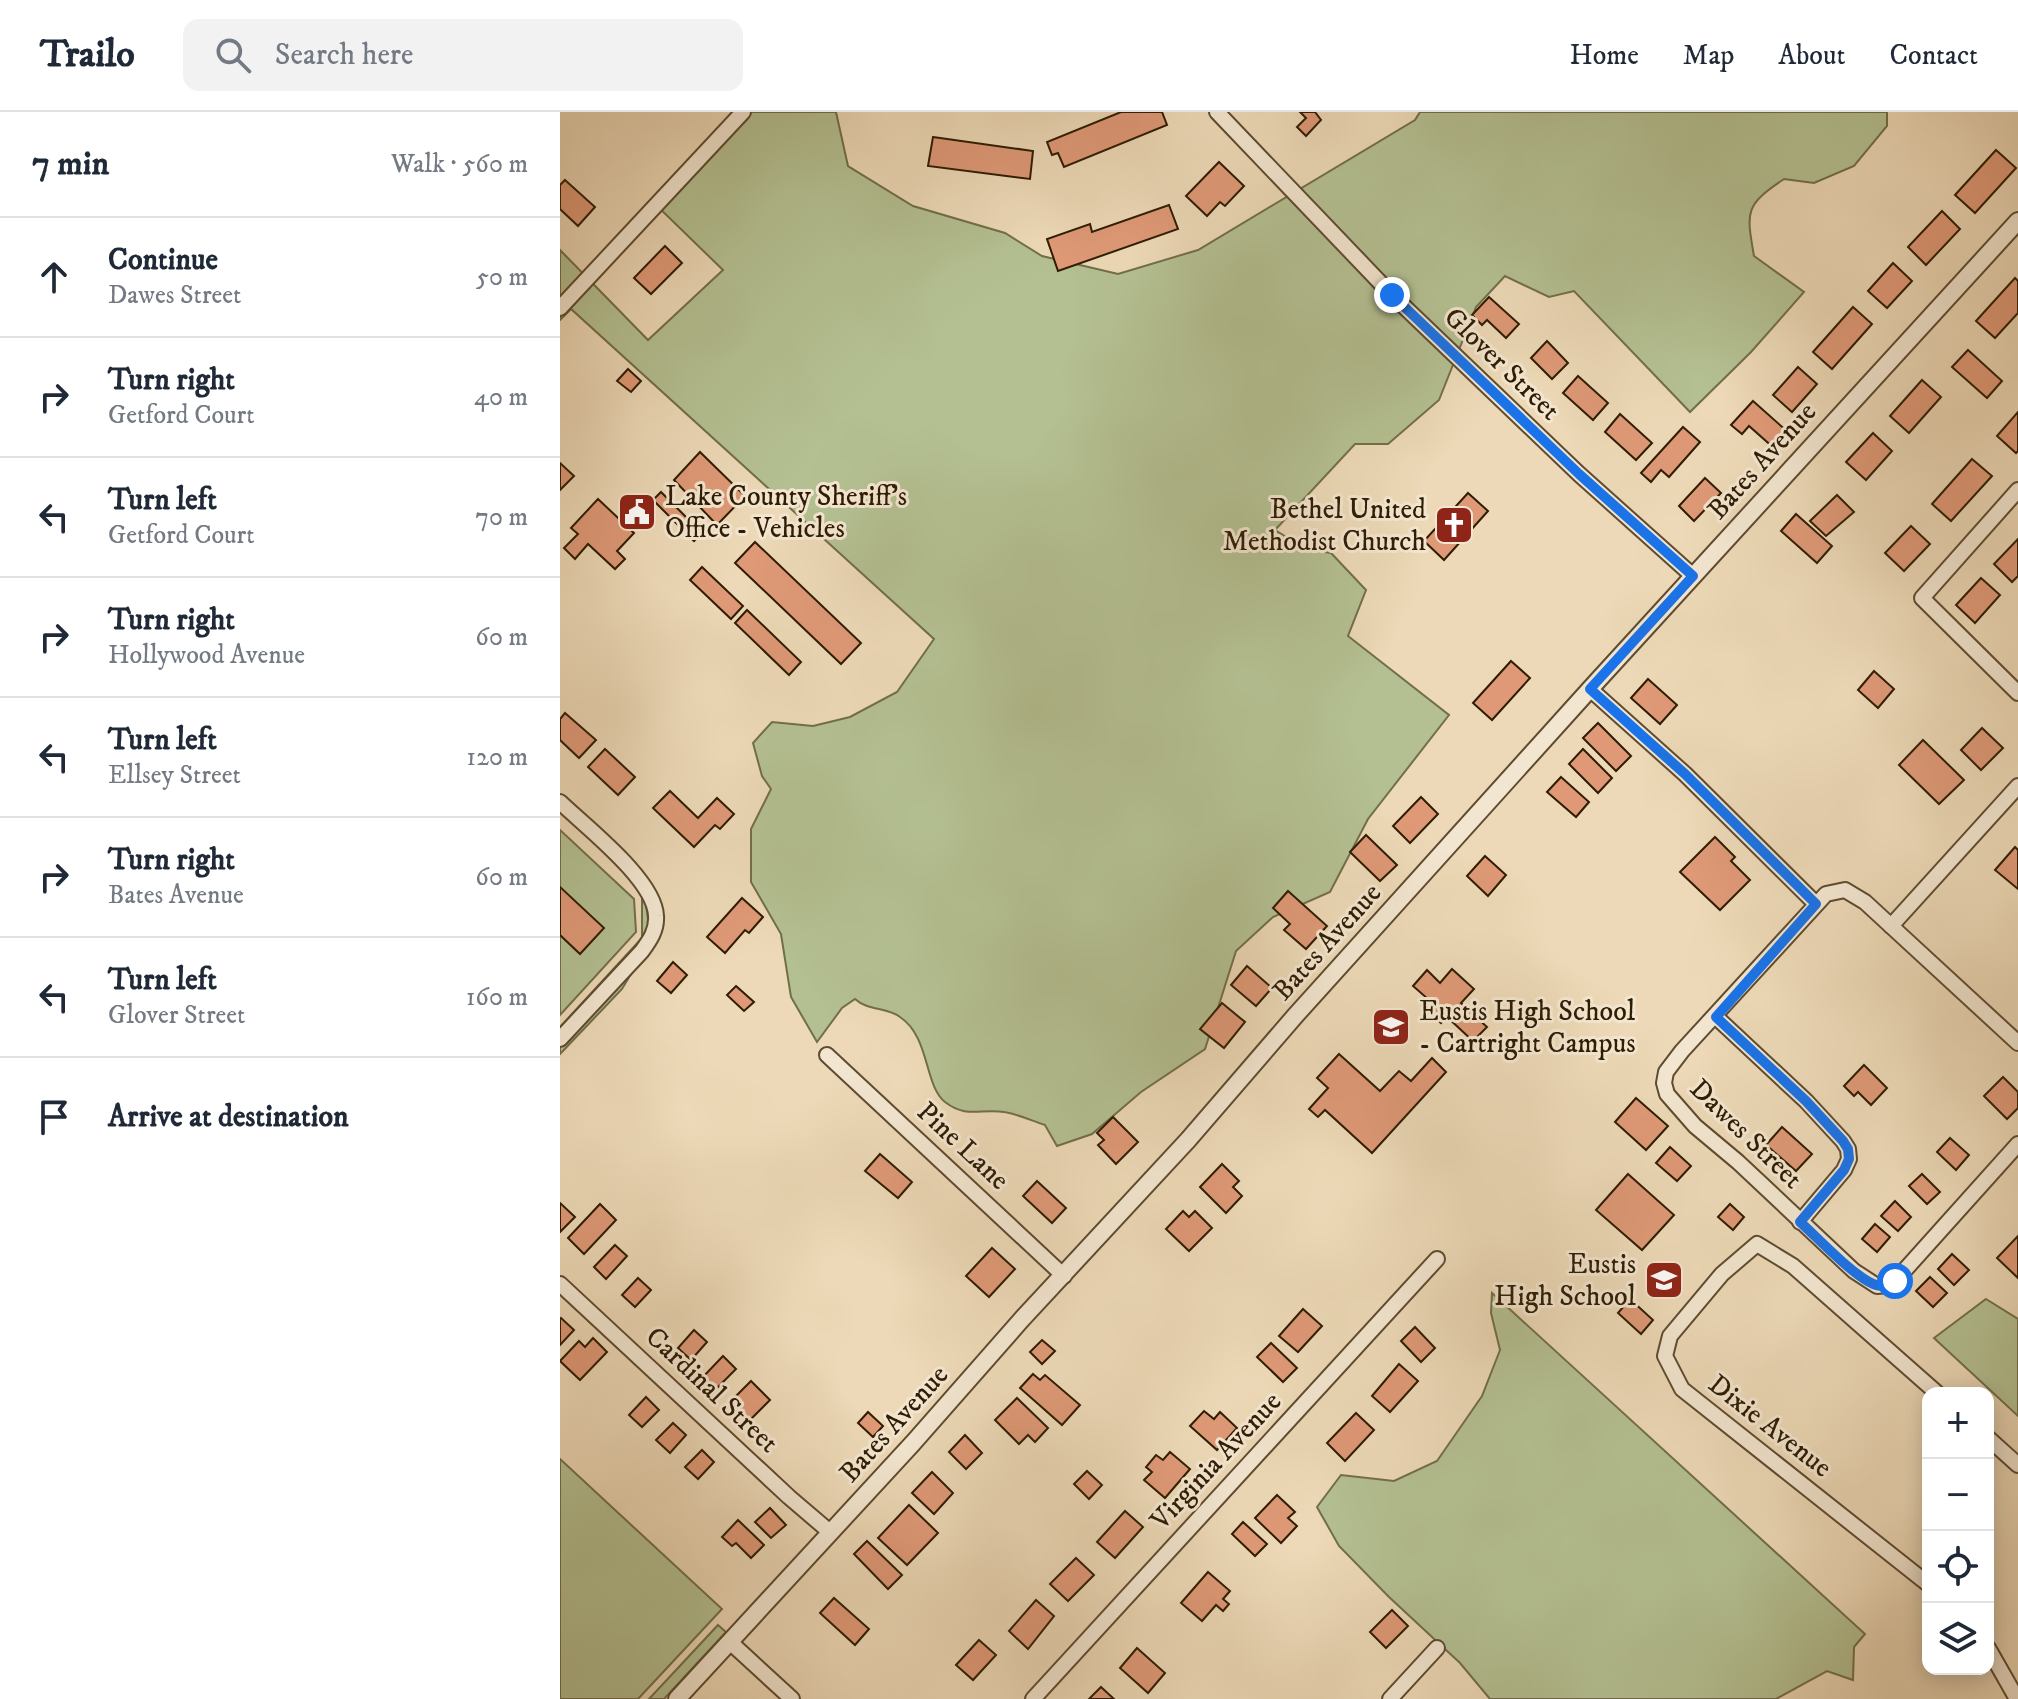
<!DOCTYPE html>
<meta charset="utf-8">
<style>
:root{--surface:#fff;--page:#f2f2f3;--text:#1f2937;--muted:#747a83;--line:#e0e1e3}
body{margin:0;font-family:"IM FELL DW Pica",serif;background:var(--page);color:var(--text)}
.controls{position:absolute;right:24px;bottom:24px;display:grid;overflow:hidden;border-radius:16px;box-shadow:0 4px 20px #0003}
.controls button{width:72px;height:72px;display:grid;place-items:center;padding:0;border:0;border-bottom:2px solid var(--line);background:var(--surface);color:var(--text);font:40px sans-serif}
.stop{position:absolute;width:24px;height:24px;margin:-18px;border:6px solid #1a73e8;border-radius:50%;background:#fff}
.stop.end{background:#1a73e8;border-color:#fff;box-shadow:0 2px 8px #0008}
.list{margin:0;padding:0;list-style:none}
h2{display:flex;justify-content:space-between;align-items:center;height:104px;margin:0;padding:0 32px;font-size:34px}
h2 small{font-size:26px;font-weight:400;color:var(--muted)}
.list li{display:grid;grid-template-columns:52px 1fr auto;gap:24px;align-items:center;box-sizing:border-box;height:120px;padding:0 32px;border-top:2px solid var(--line)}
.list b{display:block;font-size:30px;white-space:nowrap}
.list p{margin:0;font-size:26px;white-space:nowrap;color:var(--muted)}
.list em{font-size:26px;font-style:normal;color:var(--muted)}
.icon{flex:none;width:44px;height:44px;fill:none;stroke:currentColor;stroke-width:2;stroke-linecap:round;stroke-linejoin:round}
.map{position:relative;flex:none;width:1458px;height:1587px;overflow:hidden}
header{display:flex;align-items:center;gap:48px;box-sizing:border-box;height:112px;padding:0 40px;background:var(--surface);border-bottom:2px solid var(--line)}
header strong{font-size:38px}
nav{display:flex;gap:44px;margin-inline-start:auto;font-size:28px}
.search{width:560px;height:72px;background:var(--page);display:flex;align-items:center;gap:20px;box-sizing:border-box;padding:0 28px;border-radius:16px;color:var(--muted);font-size:30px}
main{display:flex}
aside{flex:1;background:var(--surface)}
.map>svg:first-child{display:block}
</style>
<header>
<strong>Trailo</strong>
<div class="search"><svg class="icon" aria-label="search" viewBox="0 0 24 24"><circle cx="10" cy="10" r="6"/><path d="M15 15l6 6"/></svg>Search here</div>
<nav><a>Home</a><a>Map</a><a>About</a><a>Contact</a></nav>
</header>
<main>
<aside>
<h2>7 min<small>Walk · 560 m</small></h2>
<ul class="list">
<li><svg class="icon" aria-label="ahead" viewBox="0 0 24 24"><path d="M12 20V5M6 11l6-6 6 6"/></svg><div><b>Continue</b><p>Dawes Street</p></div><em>50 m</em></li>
<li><svg class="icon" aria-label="right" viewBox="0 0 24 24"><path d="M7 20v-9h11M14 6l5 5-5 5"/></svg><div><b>Turn right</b><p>Getford Court</p></div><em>40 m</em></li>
<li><svg class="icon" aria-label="left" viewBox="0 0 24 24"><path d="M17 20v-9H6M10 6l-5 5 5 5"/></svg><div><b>Turn left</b><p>Getford Court</p></div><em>70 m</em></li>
<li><svg class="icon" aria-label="right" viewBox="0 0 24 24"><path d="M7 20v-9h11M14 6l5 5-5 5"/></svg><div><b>Turn right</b><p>Hollywood Avenue</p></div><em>60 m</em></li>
<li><svg class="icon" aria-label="left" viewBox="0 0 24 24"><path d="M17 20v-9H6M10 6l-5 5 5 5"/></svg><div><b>Turn left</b><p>Ellsey Street</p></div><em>120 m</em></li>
<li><svg class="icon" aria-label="right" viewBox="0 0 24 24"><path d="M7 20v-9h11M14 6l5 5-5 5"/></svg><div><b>Turn right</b><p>Bates Avenue</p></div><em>60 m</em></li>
<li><svg class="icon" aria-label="left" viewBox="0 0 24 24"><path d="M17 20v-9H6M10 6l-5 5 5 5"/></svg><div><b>Turn left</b><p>Glover Street</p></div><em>160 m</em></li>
<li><svg class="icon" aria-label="arrive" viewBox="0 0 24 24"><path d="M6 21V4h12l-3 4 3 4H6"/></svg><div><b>Arrive at destination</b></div></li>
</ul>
</aside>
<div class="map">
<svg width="1458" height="1587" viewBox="0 0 1458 1587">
<rect width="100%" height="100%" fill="#edd9b7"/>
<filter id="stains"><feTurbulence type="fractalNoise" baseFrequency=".0025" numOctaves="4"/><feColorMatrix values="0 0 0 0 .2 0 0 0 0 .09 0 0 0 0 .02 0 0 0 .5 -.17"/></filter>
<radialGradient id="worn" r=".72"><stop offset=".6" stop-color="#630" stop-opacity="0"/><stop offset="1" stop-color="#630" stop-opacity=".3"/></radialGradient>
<g fill="#b4c092" stroke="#716e4a" stroke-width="2">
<path d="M176,0H276L288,54L353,94L445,121L482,144L558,162L638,138L855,8L860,0H1327V14L1294,54L1254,71L1224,67C1185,93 1186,99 1194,144L1244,180L1191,240L1130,300L1014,179L989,185L945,164L916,195L879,288L828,332H795L715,418L746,437L771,441L806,478L788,524L889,603L808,707L770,780L713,805L676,839L645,937L581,980L532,1022L497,1034L485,1013C472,1009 458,1002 444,1000C421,996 407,1007 385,990C364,973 370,925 340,905C327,895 308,899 295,887L282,896L257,930L231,885L221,822L191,770V717L211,677L202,664L193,631L212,610L253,614L290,605L337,580L374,527L11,197L0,208V138L88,228L163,158L94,91Z"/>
<polygon points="0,718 74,787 76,820 0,903"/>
<polygon points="82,787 86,792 91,829 62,877 0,942 0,915 82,826"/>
<polygon points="932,1181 1305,1522 1294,1535 1293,1568 1267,1559 1216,1587 930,1587 900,1551 829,1485 779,1434 757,1395 781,1363 834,1369 877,1349 922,1284 940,1238 931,1201"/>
<polygon points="1426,1187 1458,1207 1458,1304 1374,1226"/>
<polygon points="0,1347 162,1497 78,1587 0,1587"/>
<polygon points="158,1513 166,1520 104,1587 89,1587"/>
</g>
<g fill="#df9977" stroke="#2e1c03" stroke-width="2">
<polygon points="561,0 602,0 607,13 504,55 498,41 492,43 487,30"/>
<polygon points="740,0 755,0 761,8 746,24 737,15 746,6"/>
<polygon points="373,25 473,39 470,67 368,54"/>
<polygon points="1436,38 1456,56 1415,101 1395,83"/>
<polygon points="659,50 684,74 665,94 660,90 647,104 626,84"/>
<polygon points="5,68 35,95 18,114 0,97 0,73"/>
<polygon points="609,93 618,117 498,159 487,127 530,112 532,120"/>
<polygon points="1382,99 1400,117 1366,153 1348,135"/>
<polygon points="105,134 122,151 91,182 74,166"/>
<polygon points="1333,151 1352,169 1327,196 1308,179"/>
<polygon points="1455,166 1458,169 1458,201 1435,226 1416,209"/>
<polygon points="929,185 959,212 946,226 927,208 922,213 912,203"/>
<polygon points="1293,195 1312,212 1272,257 1253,240"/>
<polygon points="987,229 1008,251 992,267 971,246"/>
<polygon points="1408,238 1442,269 1427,286 1392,255"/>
<polygon points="1238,255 1257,272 1232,300 1213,283"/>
<polygon points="68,257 81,269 71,280 57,269"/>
<polygon points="1018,264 1048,291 1033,308 1003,281"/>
<polygon points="1362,268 1381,285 1349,321 1330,304"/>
<polygon points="1193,289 1229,321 1215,337 1189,314 1182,322 1171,313"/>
<polygon points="1458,300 1458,339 1456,341 1437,324"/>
<polygon points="1060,302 1092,331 1076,348 1045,320"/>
<polygon points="1123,315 1140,330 1109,365 1101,358 1091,370 1081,361"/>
<polygon points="1313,321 1332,339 1306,368 1286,350"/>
<polygon points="140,340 185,384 157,413 114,368"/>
<polygon points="1412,347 1432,364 1391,409 1372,392"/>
<polygon points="0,351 14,364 0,378"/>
<polygon points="1145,366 1161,381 1134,409 1119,394"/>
<polygon points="101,380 142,421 134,429 93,388"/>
<polygon points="908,381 928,399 884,448 864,429"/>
<polygon points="1277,383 1294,400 1266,424 1250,409"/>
<polygon points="38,387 74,421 57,439 65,447 55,457 28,432 15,447 4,436 18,422 11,416"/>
<polygon points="1236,402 1272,434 1257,451 1221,419"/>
<polygon points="1351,414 1370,432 1344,459 1325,441"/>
<polygon points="1458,427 1458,464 1452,470 1434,452"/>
<polygon points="195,430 301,531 281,552 175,451"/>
<polygon points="142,455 183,494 171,507 130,468"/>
<polygon points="1421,466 1440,483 1415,511 1396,493"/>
<polygon points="187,498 241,550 229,563 175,511"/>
<polygon points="951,549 970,566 932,608 913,591"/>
<polygon points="1314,559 1334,577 1318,596 1298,578"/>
<polygon points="1088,567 1117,593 1100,612 1071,586"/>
<polygon points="5,601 36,628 19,646 0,628 0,607"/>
<polygon points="1038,611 1071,644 1056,659 1023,626"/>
<polygon points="1422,616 1443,636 1421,658 1401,638"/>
<polygon points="1363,628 1404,668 1379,692 1339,653"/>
<polygon points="45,637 75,665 58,683 28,655"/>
<polygon points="1023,637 1052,666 1038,681 1009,652"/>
<polygon points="1001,665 1029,690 1016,705 987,680"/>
<polygon points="110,679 138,706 157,686 174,702 160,717 155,713 134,735 93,696"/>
<polygon points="861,685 878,702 850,731 833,714"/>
<polygon points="806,723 837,753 820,769 790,740"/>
<polygon points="1155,725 1175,745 1171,749 1190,768 1160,798 1120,760"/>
<polygon points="1455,735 1458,738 1458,777 1435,758"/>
<polygon points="925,744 946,763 928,784 907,764"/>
<polygon points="0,775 44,816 20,842 0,823"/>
<polygon points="728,779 767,814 746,837 724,818 730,812 713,796"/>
<polygon points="182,786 203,805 189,821 185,818 165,841 147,825"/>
<polygon points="113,850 127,863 111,881 97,869"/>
<polygon points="687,854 712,876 696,894 671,873"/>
<polygon points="892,857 914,877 901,891 927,915 913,929 887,905 881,911 862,894 868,887 853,874 867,858 880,871"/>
<polygon points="176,874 194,890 184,899 167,883"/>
<polygon points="662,891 685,910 664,936 640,917"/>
<polygon points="779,942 820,979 839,959 851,969 872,946 886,960 812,1041 765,998 758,1005 749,997 768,976 757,966"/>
<polygon points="1304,953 1327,976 1311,993 1298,980 1294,984 1284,974"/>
<polygon points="1443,965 1458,980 1458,996 1447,1007 1424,984"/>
<polygon points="1076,986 1108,1014 1086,1038 1055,1010"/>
<polygon points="553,1005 578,1030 556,1052 538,1033 544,1028 537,1021"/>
<polygon points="1222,1015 1252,1042 1236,1059 1206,1033"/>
<polygon points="1390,1026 1409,1043 1396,1058 1377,1040"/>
<polygon points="1110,1035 1131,1054 1117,1069 1096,1051"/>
<polygon points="320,1042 352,1070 338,1086 305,1059"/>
<polygon points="662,1052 679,1069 673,1075 682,1084 666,1101 640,1075"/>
<polygon points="1068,1062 1114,1103 1082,1138 1036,1098"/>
<polygon points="1362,1062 1380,1080 1367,1092 1349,1074"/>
<polygon points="477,1069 506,1096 492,1111 463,1084"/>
<polygon points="1335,1089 1351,1105 1338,1119 1321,1104"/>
<polygon points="0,1091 15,1105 0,1120"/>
<polygon points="40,1092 56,1108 24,1142 8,1126"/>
<polygon points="1170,1092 1184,1105 1173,1118 1158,1105"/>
<polygon points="623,1099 629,1105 635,1099 652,1116 629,1139 606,1117"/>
<polygon points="1315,1112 1330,1125 1317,1140 1302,1127"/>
<polygon points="1458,1124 1458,1166 1437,1146"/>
<polygon points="55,1133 67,1144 46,1167 34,1155"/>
<polygon points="432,1136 455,1157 429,1185 406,1164"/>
<polygon points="1392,1142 1409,1158 1394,1173 1378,1157"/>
<polygon points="1370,1165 1387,1181 1373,1195 1356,1179"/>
<polygon points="78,1166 91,1178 75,1195 62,1183"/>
<polygon points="1070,1187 1093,1208 1081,1222 1058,1201"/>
<polygon points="743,1197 762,1214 738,1240 719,1224"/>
<polygon points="1,1206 14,1218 0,1233 0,1207"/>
<polygon points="855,1215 875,1236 861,1250 841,1229"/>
<polygon points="134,1218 147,1230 131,1248 118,1236"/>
<polygon points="33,1226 47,1240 20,1268 0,1249 19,1229 25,1235"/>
<polygon points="482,1228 495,1239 482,1252 470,1240"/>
<polygon points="711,1231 737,1256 723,1270 697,1245"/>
<polygon points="163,1244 176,1257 155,1278 142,1266"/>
<polygon points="839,1252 858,1269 830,1300 812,1284"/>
<polygon points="473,1262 480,1268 485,1263 520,1293 502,1313 460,1276"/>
<polygon points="191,1269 210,1288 190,1308 171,1289"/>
<polygon points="86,1285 99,1298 82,1315 69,1303"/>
<polygon points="457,1286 488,1316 475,1330 468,1323 459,1332 435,1308"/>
<polygon points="644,1299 654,1307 660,1300 677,1316 657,1338 630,1314"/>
<polygon points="308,1300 323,1314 313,1325 298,1311"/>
<polygon points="796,1301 814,1318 785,1349 767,1331"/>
<polygon points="113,1311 126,1323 110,1341 96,1328"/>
<polygon points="405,1323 422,1341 406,1357 389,1340"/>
<polygon points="142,1338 154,1350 138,1367 125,1355"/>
<polygon points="610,1340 630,1357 605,1386 584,1368 592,1360 586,1355 596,1343 603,1348"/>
<polygon points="527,1359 542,1373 529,1387 514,1372"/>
<polygon points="372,1360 393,1381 374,1402 352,1381"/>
<polygon points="717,1383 735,1400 728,1406 737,1414 721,1431 695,1406"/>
<polygon points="349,1393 378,1421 347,1453 318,1426"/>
<polygon points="210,1396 226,1413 211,1426 195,1410"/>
<polygon points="565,1399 583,1415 555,1446 537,1430"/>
<polygon points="178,1408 204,1433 191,1446 176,1431 172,1434 162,1425"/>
<polygon points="683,1410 707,1432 695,1444 672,1422"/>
<polygon points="307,1429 342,1463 328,1477 294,1442"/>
<polygon points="516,1446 534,1463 508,1489 490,1472"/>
<polygon points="648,1460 670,1479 663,1487 669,1492 663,1499 656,1493 642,1509 621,1491"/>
<polygon points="274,1486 309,1517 295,1533 260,1501"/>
<polygon points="476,1488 494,1504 468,1537 449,1519"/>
<polygon points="832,1498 848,1514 826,1536 810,1520"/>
<polygon points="419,1528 436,1543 413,1568 396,1553"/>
<polygon points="577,1536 605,1561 588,1581 560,1556"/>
<polygon points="541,1575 554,1587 529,1587"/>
</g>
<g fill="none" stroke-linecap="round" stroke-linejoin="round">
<g stroke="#5e4b30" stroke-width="18">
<g id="minor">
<polyline points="657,0 832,183 1019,362 1133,464"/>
<polyline points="0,196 183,0"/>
<polyline points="1458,378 1362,486 1458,581"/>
<polyline points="1030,577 1125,662 1256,792"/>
<path d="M0,690C26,715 95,768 96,804C97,818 90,828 82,839L0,927"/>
<polyline points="1331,814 1458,674"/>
<polyline points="1156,905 1246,989 1283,1029 1288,1037 1289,1047 1284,1058 1240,1110"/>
<polyline points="1458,931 1305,790 1285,778 1266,782 1122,939 1106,960 1104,971 1107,982 1135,1014 1178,1050 1294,1159 1317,1174 1327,1173 1335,1169 1458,1032"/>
<polyline points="267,943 504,1164"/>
<polyline points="0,1172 229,1385 270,1420"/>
<polyline points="1428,1326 1458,1353"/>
<polyline points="1368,1472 1122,1277 1105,1244 1110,1224 1162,1162 1197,1132 1233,1154 1377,1281"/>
<polyline points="170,1530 232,1587"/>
<polyline points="1428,1536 1457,1587"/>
<polyline points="473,1587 877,1147"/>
<polyline points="830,1587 877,1536"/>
</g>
</g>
<g stroke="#5e4b30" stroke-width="20">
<polyline id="tertiary" points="117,1587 353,1331 462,1207 628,1028 735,904 1030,577 1458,109"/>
</g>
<use href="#minor" stroke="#f3e6d0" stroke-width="14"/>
<use href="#tertiary" stroke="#f3e6d0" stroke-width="16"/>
</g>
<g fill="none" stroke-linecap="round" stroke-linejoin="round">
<path stroke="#1a73e8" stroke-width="10" d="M832,183L1019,362L1133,464L1030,577L1125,662L1256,792L1156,905L1246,989L1283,1029L1288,1037L1289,1047L1284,1058L1240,1110C1257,1125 1296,1167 1316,1173C1323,1175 1329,1172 1335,1169"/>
</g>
<defs>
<g id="civic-square" transform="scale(2)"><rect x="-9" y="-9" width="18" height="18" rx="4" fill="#8f2418" stroke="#f3e6d0"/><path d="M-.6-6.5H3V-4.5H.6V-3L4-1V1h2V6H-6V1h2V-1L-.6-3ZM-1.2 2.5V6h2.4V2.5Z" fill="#fff"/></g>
<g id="church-square" transform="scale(2)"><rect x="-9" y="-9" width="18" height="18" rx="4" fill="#8f2418" stroke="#f3e6d0"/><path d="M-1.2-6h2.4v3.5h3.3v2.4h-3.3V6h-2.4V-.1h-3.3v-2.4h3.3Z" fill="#fff"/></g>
<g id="school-square" transform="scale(2)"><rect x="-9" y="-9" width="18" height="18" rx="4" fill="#8f2418" stroke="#f3e6d0"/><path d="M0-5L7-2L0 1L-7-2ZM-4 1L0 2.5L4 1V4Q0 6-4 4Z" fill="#fff"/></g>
</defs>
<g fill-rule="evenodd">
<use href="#civic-square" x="77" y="400"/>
<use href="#church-square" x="894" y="413"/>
<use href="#school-square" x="831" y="915"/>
<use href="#school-square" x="1104" y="1168"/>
</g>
<g text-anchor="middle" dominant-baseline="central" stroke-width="6" stroke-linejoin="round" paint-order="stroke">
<g font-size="28" fill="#2e1c03" stroke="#f3e6d0">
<text transform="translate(942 252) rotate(44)">Glover Street</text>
<text transform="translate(1202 349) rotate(-48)">Bates Avenue</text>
<text transform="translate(767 830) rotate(-48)">Bates Avenue</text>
<text transform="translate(1186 1022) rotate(44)">Dawes Street</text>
<text transform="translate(403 1034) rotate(43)">Pine Lane</text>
<text transform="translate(152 1278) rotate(43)">Cardinal Street</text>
<text transform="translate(334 1312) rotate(-48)">Bates Avenue</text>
<text transform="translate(1210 1314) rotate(38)">Dixie Avenue</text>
<text transform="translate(656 1349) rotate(-47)">Virginia Avenue</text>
</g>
<g font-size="28" fill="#2e1c03" stroke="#f3e6d0" text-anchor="start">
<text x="105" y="384">Lake County Sheriff's<tspan x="105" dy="32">Office - Vehicles</tspan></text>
<text x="866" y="397" text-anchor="end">Bethel United<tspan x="866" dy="32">Methodist Church</tspan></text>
<text x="859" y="899">Eustis High School<tspan x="859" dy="32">- Cartright Campus</tspan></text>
<text x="1076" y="1152" text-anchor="end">Eustis<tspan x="1076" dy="32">High School</tspan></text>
</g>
</g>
<rect width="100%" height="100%" filter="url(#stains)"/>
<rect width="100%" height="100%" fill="url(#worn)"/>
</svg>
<div class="controls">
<button>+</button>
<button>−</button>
<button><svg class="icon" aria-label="locate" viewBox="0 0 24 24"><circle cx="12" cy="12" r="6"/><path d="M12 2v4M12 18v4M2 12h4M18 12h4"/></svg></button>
<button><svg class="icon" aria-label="layers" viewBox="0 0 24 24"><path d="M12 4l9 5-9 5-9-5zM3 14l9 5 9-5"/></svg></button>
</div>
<div class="stop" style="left:1335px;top:1169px"></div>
<div class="stop end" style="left:832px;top:183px"></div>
</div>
</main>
